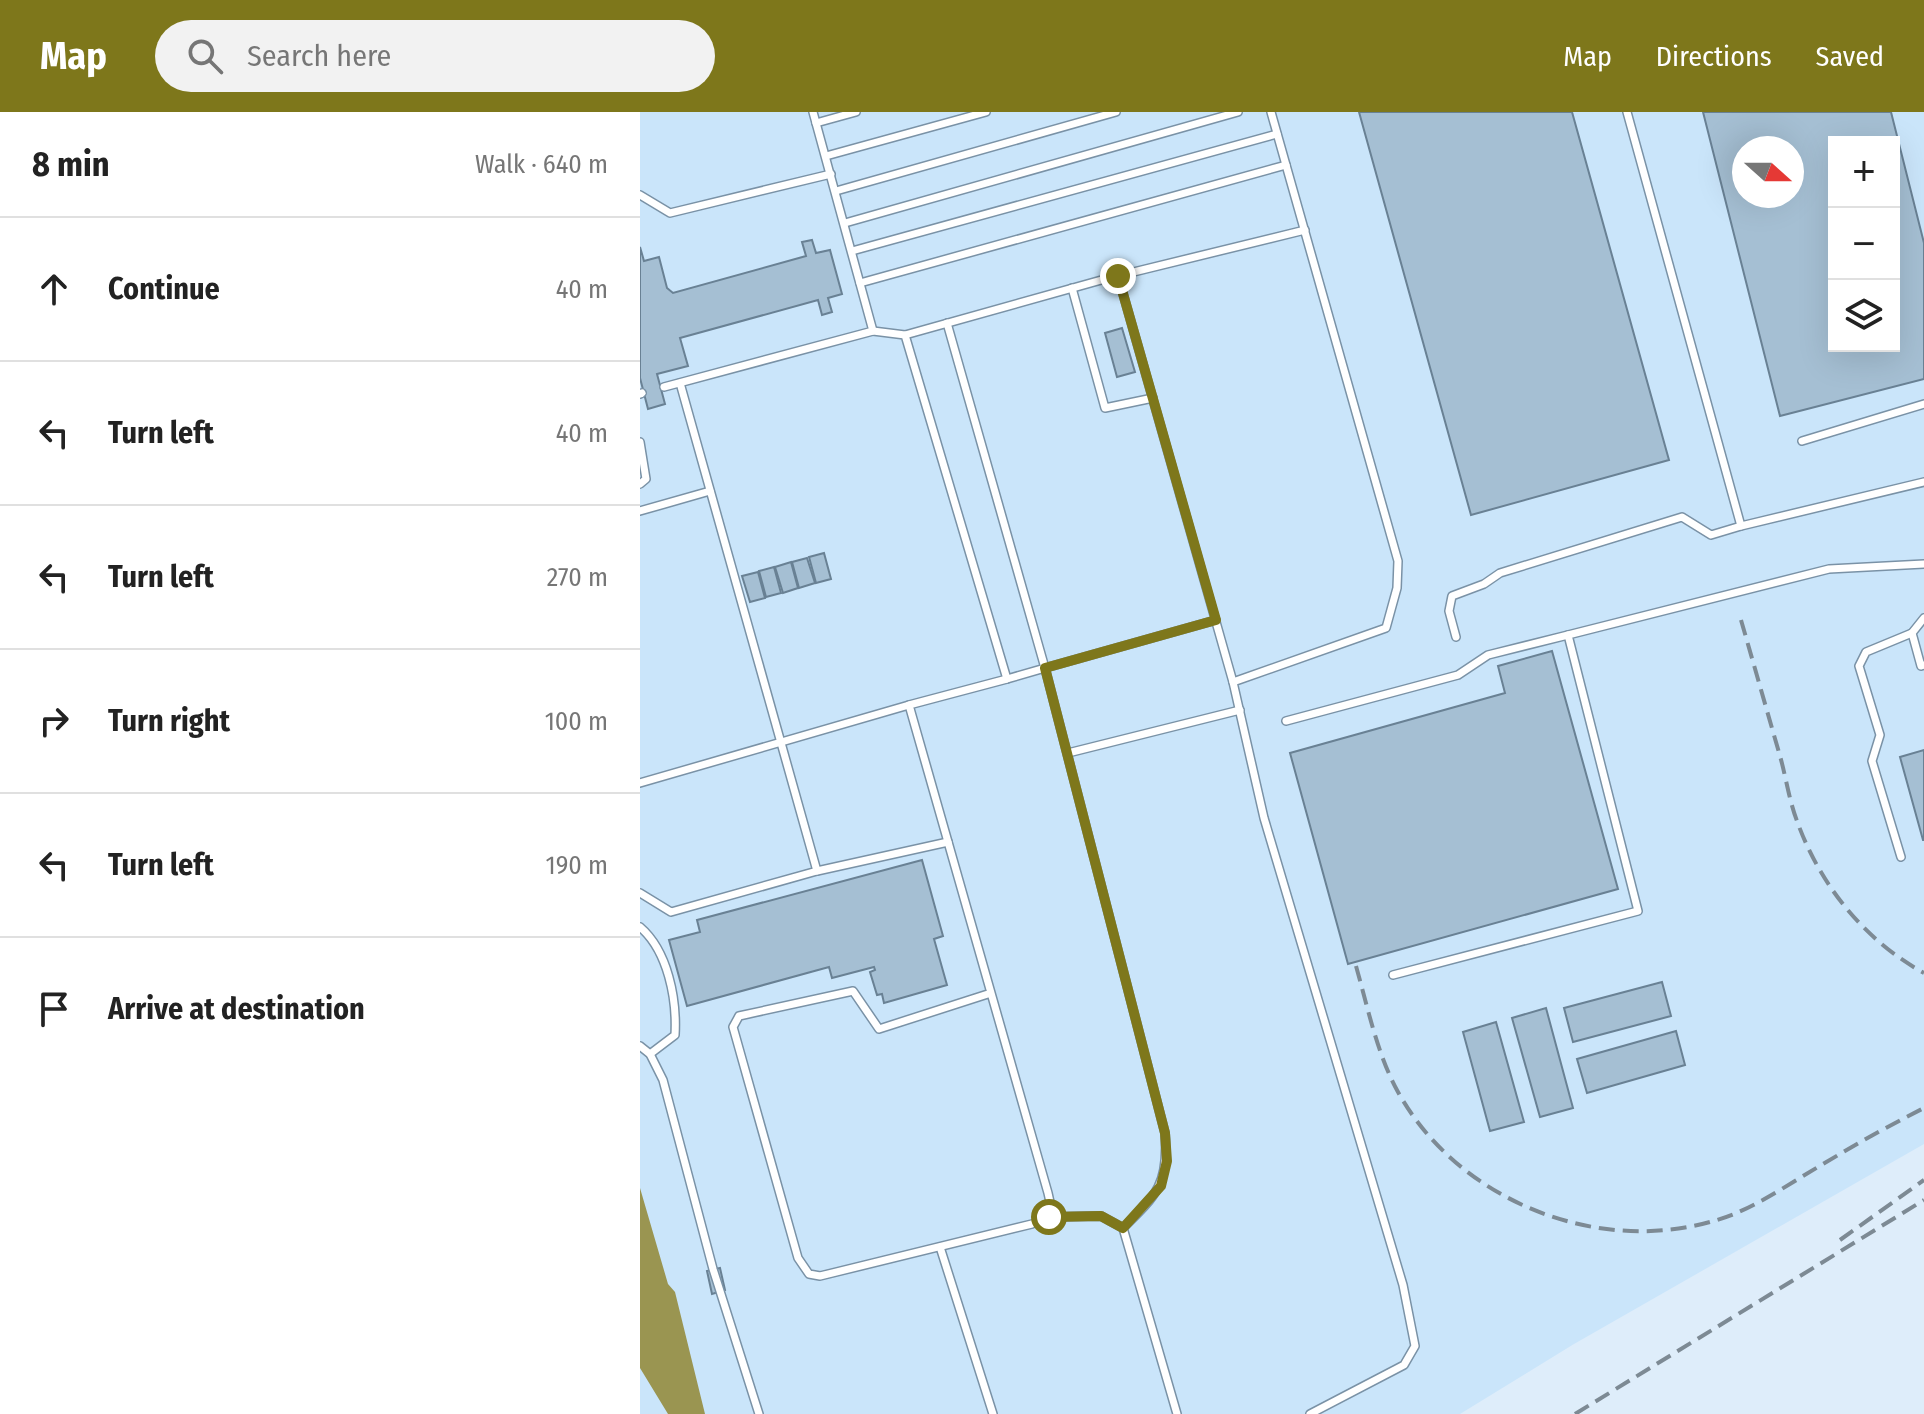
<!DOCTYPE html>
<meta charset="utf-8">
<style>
:root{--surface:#fff;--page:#f2f2f2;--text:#222;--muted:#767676;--line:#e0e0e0;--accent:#7e771b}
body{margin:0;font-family:"Fira Sans Condensed",sans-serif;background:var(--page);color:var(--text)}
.controls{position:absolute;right:24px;top:24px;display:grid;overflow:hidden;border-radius:0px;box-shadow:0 8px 32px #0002}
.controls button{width:72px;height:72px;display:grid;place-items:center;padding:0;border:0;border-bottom:2px solid var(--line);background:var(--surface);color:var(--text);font:40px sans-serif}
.compass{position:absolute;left:1092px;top:24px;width:72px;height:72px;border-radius:50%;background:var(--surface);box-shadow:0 8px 32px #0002;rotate:111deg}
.stop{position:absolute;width:24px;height:24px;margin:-18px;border:6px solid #7e771b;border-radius:50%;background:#fff}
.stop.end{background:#7e771b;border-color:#fff;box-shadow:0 2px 8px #0008}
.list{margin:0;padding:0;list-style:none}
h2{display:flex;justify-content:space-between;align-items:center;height:104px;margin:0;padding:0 32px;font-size:34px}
h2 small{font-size:26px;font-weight:400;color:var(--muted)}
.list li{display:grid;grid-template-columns:52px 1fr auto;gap:24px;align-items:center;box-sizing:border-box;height:144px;padding:0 32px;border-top:2px solid var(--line)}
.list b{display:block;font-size:30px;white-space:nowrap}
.list em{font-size:26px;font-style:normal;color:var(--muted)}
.icon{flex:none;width:44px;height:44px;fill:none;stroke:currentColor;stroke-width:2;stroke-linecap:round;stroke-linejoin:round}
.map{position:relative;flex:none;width:1284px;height:1302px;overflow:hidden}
header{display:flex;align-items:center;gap:48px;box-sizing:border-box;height:112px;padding:0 40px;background:var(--accent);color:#fff}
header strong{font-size:38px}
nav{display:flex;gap:44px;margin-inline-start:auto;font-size:28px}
.search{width:560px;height:72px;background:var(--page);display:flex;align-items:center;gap:20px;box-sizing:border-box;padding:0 28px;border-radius:44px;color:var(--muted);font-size:30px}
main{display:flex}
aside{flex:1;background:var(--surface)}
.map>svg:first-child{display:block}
</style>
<header>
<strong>Map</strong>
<div class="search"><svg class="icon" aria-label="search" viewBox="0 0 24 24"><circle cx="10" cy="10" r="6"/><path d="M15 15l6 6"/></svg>Search here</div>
<nav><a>Map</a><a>Directions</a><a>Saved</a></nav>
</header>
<main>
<aside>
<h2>8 min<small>Walk · 640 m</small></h2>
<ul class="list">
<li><svg class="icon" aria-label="ahead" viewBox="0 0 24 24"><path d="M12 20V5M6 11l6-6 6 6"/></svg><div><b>Continue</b></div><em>40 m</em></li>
<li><svg class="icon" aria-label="left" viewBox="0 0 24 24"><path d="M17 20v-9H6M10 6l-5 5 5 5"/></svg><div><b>Turn left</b></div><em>40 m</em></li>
<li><svg class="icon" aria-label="left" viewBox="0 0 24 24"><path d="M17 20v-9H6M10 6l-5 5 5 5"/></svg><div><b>Turn left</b></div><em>270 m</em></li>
<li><svg class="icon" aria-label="right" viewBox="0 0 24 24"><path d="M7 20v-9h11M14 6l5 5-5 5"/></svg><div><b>Turn right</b></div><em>100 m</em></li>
<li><svg class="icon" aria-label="left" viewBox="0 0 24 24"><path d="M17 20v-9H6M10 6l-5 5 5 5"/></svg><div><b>Turn left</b></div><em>190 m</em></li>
<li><svg class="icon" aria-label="arrive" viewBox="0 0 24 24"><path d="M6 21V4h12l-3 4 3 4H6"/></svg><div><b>Arrive at destination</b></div></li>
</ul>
</aside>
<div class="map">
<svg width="1284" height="1302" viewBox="0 0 1284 1302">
<rect width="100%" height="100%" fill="#deedfa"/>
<path fill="#cae5fa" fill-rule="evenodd" d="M0,0H1284V1032L934,1232L820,1302H0ZM1194,30H1254V234H1194ZM1104,36H1152V84H1104Z"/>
<polygon fill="#9a9551" points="0,1076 28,1172 35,1180 65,1302 28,1302 0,1256"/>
<g fill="#a5bfd3" stroke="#698194" stroke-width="2" fill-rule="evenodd">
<polygon points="719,0 932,0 1029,348 831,403"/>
<path d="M1063,0H1251L1284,131V267L1140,304ZM1194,30H1254V234H1194ZM1104,36H1152V84H1104Z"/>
<polygon points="172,128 176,141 190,138 202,182 188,186 192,200 182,203 178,188 40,226 48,254 17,262 25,292 8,297 0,266 0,135 4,149 19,145 27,176 33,181 166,144 162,130"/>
<polygon points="482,216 495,260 477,265 465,221"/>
<polygon points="184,441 191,467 176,471 169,445"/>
<polygon points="167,446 175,471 159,476 152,450"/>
<polygon points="151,450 158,476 143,481 135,455"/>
<polygon points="134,455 141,481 126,485 119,459"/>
<polygon points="118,460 125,486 110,490 102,464"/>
<polygon points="912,539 978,777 708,852 650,641 865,581 858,554"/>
<polygon points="1284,638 1284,728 1283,728 1260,645"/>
<polygon points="282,748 303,824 294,827 307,873 244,891 242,882 237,883 230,860 235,858 234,855 192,866 189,855 47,894 29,828 60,820 57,808"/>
<polygon points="1022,870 1031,904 933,930 924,896"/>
<polygon points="906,896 933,996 900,1005 872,906"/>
<polygon points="856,910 884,1010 850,1019 823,920"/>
<polygon points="1036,919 1045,953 947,981 937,947"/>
<polygon points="80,1156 85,1178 72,1182 67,1159"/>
</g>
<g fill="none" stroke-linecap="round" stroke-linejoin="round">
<g stroke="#7a92a6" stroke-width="10">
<g id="service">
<polyline points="631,0 758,449 757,476 746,516 593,570 624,706 763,1173 775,1234 764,1253 670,1302"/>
<polyline points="987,0 1101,414 1284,370"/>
<polyline points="176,11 216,0"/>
<polyline points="186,44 346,0"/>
<polyline points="196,79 476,0"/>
<polyline points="0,83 30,101 191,62"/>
<polyline points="205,111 598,0"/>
<polyline points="212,139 637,22"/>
<polyline points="478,164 593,570"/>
<polyline points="220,171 646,53"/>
<polyline points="432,176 465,296 513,286"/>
<polyline points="307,211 405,556 576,508"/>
<polyline points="233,219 265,223 367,567 269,593 408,1081 412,1099 409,1105 392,1112 180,1164 169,1162 158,1146 93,915 99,904 213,879 239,917 351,881"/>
<polyline points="265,223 465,167 665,118"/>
<polyline points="24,275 233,219 173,0"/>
<polyline points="0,282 2,281"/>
<polyline points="1162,329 1284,292"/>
<polyline points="0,330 6,367 0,372"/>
<polyline points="0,399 70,379"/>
<polyline points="1284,506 1272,521 1281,554 1284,553"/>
<polyline points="816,525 809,499 812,484 844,472 860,461 1042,405 1071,423 1101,414"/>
<path d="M367,567L405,556L525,1021C529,1071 517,1083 483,1116"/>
<polyline points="646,609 818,563 848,543 928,523"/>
<polyline points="428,641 600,598"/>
<polyline points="0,671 269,593"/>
<polyline points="1261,745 1232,649 1240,623 1219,554 1226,540 1272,521"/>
<polyline points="177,759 308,730"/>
<polyline points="0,781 31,800 177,759 40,271"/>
<path d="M0,815C28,839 37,887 35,923L10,942"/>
<polyline points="753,863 998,799 928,523 1189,457 1284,452"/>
<polyline points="0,934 10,942 23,968 73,1157 119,1302"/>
<polyline points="409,1105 461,1104 483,1116 537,1302"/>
<polyline points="300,1135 353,1302"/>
</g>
</g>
<use href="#service" stroke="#fff" stroke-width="7"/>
<g stroke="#7d8a94" stroke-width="4" stroke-dasharray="16 8" stroke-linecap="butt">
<path d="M1101,508C1114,553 1127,599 1140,644C1146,665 1149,688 1157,709C1180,773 1224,828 1284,861"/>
<path d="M716,854C728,896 737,942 758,980C821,1094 972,1150 1094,1102C1123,1090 1151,1071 1178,1055C1213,1034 1248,1014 1284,996"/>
<polyline points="1200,1128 1284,1068"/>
<polyline points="935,1302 1284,1088"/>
</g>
</g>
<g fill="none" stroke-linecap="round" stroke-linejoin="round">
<polyline stroke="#7e771b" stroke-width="10" points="409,1105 461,1104 483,1116 521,1074 527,1049 525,1021 405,556 576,508 478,164"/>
</g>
</svg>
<div class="controls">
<button>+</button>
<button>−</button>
<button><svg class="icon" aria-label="layers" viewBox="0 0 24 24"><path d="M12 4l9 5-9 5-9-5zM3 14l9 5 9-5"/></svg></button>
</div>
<svg class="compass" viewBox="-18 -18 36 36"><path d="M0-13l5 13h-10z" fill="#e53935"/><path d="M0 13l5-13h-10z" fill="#767676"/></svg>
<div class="stop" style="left:409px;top:1105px"></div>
<div class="stop end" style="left:478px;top:164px"></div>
</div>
</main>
